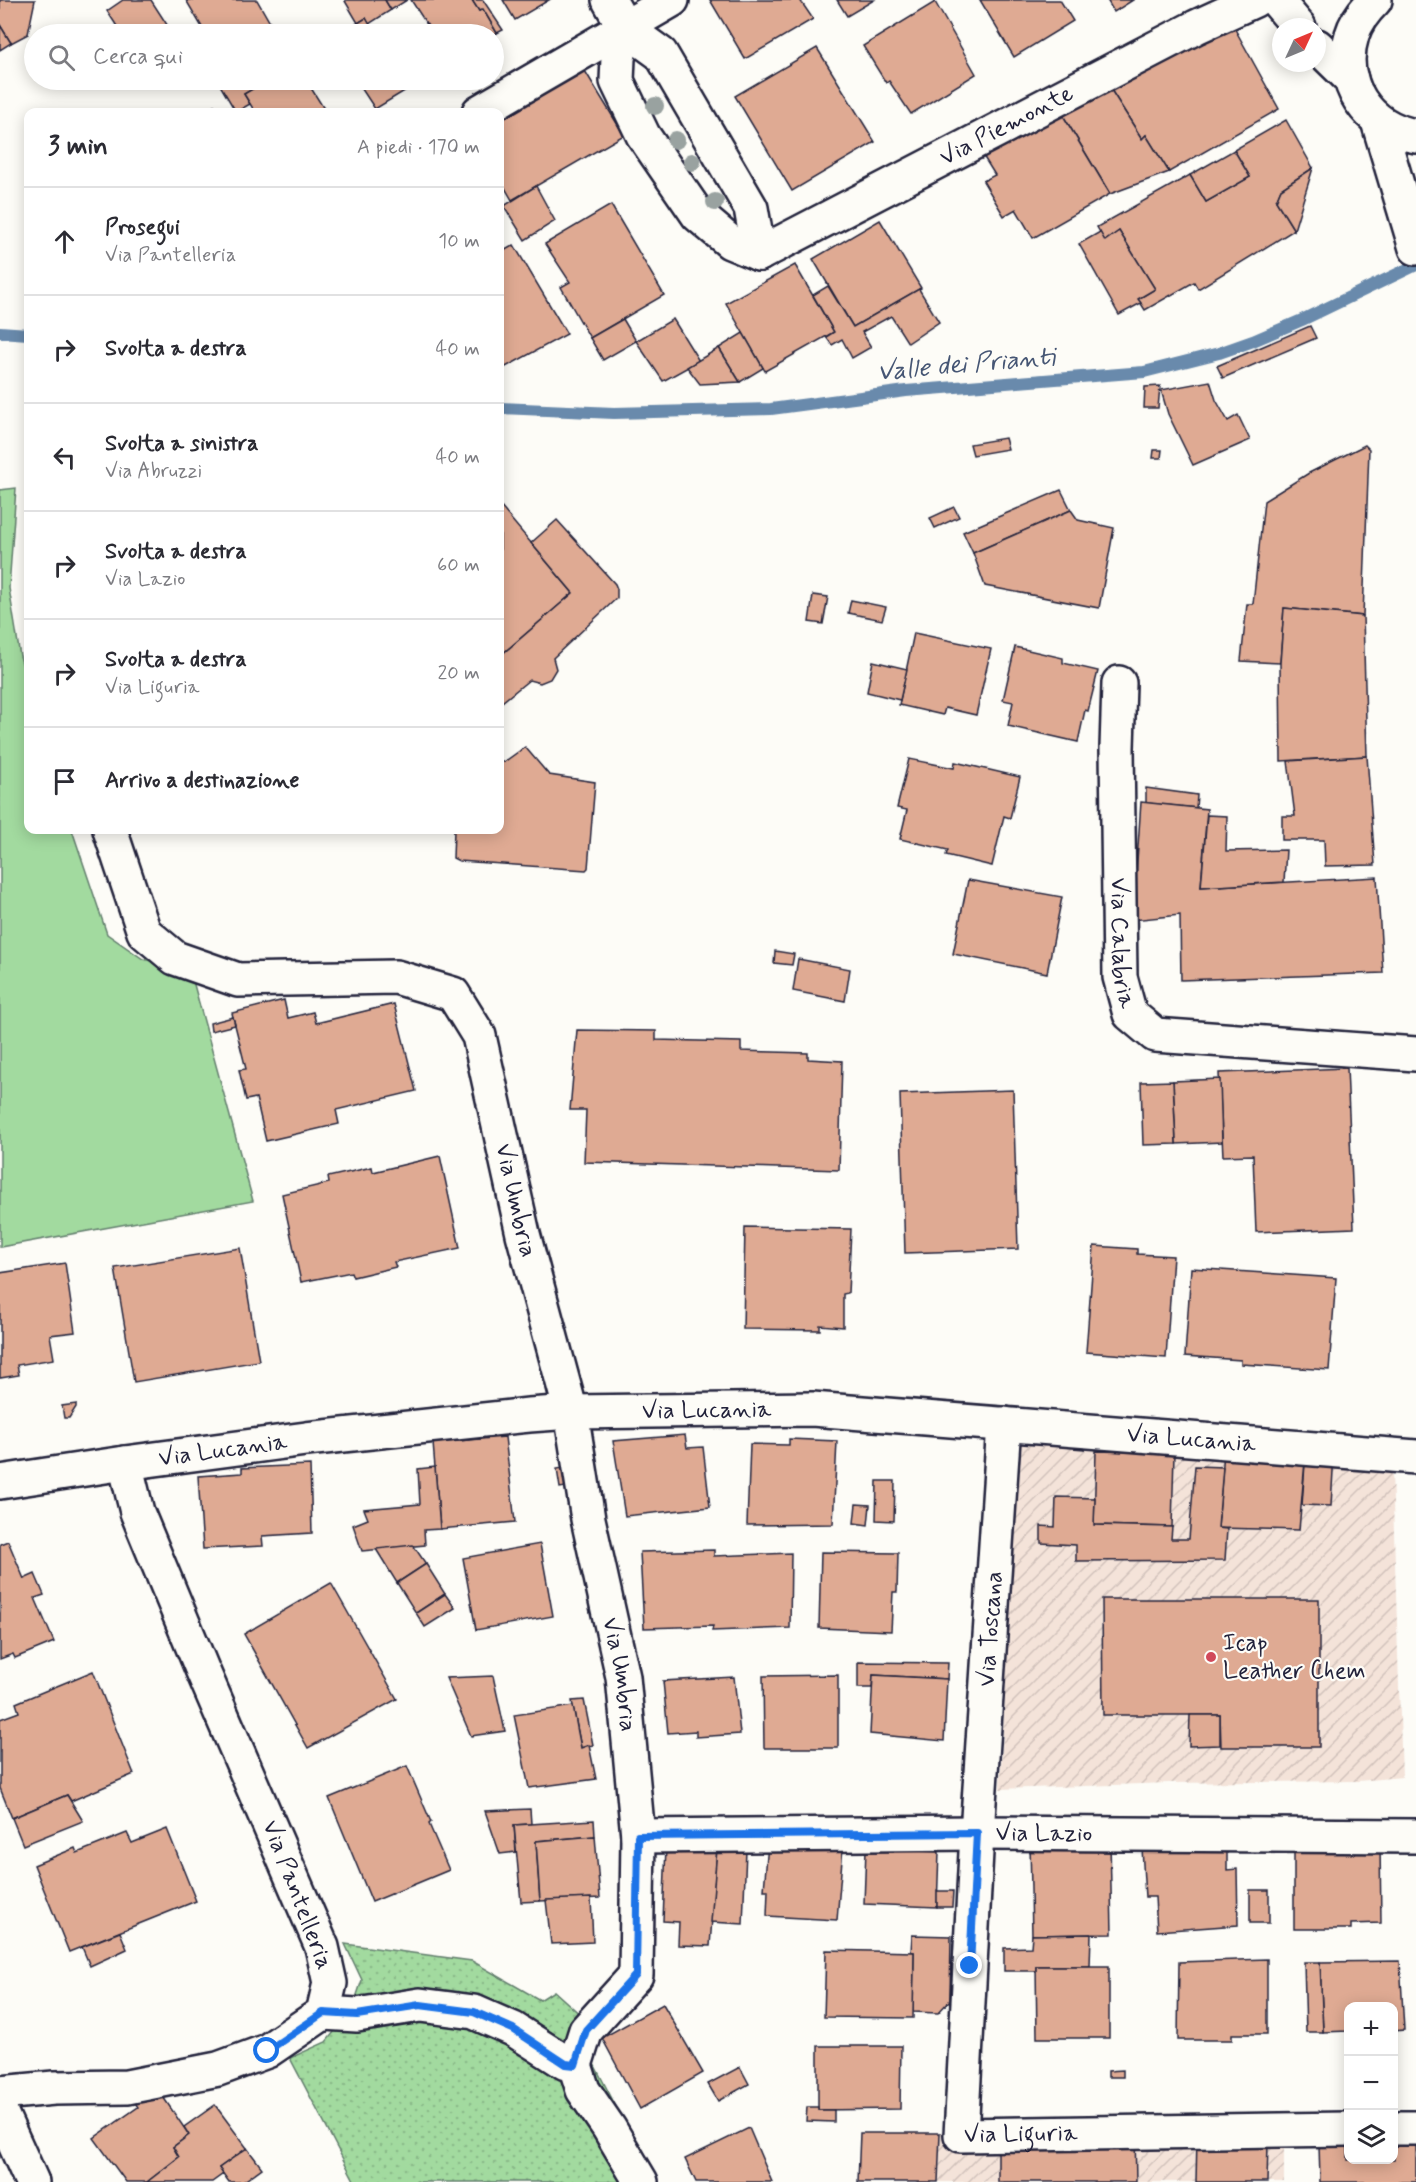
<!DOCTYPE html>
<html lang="it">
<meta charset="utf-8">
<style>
:root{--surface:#fff;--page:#f2f2f3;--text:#2b2b33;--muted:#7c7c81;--line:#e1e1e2}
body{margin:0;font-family:Mynerve,sans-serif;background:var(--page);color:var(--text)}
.controls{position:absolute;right:18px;bottom:18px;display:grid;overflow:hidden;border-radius:12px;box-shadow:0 3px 15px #0003}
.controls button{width:54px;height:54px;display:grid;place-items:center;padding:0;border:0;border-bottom:2px solid var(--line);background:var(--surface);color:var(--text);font:30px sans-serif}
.compass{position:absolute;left:1272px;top:18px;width:54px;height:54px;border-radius:50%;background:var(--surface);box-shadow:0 3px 15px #0003;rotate:46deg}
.stop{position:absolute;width:18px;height:18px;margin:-14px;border:4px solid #1a73e8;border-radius:50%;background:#fff}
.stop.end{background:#1a73e8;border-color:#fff;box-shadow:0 2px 6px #0008}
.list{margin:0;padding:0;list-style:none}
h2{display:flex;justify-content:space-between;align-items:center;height:78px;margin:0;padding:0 24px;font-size:26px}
h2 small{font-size:20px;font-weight:400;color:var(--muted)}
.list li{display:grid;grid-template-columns:39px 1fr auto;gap:18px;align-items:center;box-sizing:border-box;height:108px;padding:0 24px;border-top:2px solid var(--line)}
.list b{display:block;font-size:22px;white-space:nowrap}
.list p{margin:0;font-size:20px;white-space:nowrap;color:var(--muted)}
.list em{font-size:20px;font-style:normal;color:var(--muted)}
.icon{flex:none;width:33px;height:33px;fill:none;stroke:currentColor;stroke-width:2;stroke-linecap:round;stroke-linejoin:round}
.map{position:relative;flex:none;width:1416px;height:2182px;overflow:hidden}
.search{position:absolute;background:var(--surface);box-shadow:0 3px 15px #0003;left:24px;top:24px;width:480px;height:66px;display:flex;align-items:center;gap:15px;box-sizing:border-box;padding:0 21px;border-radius:33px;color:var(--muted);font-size:22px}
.panel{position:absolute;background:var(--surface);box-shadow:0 3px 15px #0003;left:24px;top:108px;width:480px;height:726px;border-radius:12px}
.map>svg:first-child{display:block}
</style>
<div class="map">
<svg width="1416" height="2182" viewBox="0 0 1416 2182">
<defs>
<pattern id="industrial-furrows" width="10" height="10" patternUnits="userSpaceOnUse" patternTransform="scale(1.5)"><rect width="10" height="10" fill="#f4e3d9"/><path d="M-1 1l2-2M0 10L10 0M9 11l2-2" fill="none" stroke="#d1c2bb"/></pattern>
<pattern id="park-dots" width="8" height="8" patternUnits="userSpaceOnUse" patternTransform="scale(1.5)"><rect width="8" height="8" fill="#a2da9f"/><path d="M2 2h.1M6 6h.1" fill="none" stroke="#8bbb8a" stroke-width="1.8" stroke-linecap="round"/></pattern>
</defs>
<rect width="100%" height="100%" fill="#fdfcf7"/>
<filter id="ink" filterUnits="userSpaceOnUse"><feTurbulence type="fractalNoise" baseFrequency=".0167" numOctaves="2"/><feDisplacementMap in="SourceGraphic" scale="12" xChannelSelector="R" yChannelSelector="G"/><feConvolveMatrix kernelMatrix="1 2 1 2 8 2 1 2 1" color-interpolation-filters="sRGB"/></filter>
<g filter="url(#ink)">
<g fill="url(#industrial-furrows)">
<polygon points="1019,1426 1391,1441 1402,1777 1358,1781 1168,1783 1000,1789"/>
<polygon points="1284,2117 1284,2182 858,2182 860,2133 940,2133 959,2122"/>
</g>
<polygon fill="#a2da9f" stroke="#627e6d" stroke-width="1.5" points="16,488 9,588 20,656 28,683 28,830 72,830 107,934 143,959 190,970 253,1201 0,1247 0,490"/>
<polygon fill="url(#park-dots)" stroke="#627e6d" stroke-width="1.5" points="345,1944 472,1961 540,2000 554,1991 585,2019 591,2058 655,2182 355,2182 290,2058 326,2042 352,2010 362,1980"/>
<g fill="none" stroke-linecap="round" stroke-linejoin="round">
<g stroke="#698aac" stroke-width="12">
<polyline points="0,332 28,334"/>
<polyline points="500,408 614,413 771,409 906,391 1144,372 1219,353 1253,341 1302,320 1416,265"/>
</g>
</g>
<g fill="#dfaa93" stroke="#22223b" stroke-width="1.5">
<polygon points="0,0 35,0 28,34 11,43 0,25"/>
<polygon points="123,0 151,0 173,34 122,34 107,11"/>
<polygon points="186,0 257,0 273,28 263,34 206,34"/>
<polygon points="347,0 385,0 391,10 369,24 366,18 358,23 345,1"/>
<polygon points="385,0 407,0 391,10"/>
<polygon points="411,0 472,0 479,11 483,9 497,33 494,35 433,34"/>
<polygon points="472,0 483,0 503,30 497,33 483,9 479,11"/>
<polygon points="503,0 549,0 515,20"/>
<polygon points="710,0 800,0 813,19 745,59"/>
<polygon points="837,0 874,0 847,16"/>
<polygon points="980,0 1060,0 1073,21 1014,57"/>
<polygon points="1107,0 1133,0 1114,12"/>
<polygon points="935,2 976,74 911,114 889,81 886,83 863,46"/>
<polygon points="366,18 375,34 339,34 358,23"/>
<polygon points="1231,22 1279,109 1169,172 1146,135 1142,139 1111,90"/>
<polygon points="0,25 11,43 0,50"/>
<polygon points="817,48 875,142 792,191 735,96"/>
<polygon points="579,61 624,135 512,200 500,179 500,112"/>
<polygon points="152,80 169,80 157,87"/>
<polygon points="217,80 268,80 244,94 250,104 236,112"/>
<polygon points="268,80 306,80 326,112 255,112 244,94"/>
<polygon points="356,80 413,80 416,84 375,109"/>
<polygon points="1111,90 1142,139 1146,135 1169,172 1110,194 1058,107"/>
<polygon points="214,105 219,112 202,112"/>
<polygon points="1058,107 1110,194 1033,238 1016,209 1004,216 983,181 995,175 980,151"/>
<polygon points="1286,120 1313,168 1281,189 1276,201 1294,230 1198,289 1194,282 1145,310 1138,299 1155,289 1119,231 1105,241 1097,227 1190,175 1206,202 1250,177 1234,150"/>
<polygon points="1234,150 1250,177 1206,202 1190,175"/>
<polygon points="1313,168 1294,230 1276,201 1281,189"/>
<polygon points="536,186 555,221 525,240 504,206"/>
<polygon points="611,205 664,295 590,338 561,287 570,282 545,244"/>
<polygon points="880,220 921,288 853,327 813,259"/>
<polygon points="1119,231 1155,289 1138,299 1141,303 1119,315 1079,244 1100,232 1105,241"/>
<polygon points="514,245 567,334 502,369 500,366 500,253"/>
<polygon points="795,265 834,332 765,371 726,303"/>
<polygon points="828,286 853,327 919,289 939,322 908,343 891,316 862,332 871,347 852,358 842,339 832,345 826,337 834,332 813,295"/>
<polygon points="623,319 636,341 603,360 590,338"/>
<polygon points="673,319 699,361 663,381 636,341"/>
<polygon points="1310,326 1316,338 1223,378 1217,366"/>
<polygon points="743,333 763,368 740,382 719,348"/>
<polygon points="719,348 740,382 700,384 687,367"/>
<polygon points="1210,381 1216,400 1228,421 1238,415 1250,440 1193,465 1168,414 1161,390"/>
<polygon points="1160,386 1158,408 1144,408 1145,387"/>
<polygon points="1005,438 1008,449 973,455 970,444"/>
<polygon points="1365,445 1369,449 1363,616 1284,608 1280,663 1241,661 1247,604 1253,604 1264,501 1309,473"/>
<polygon points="1154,450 1162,450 1161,458 1153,458"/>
<polygon points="1061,490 1071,510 973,553 963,532"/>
<polygon points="500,506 573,593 500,656"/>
<polygon points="954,507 959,517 935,528 930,518"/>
<polygon points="1071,510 1078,520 1114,528 1099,608 985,586 973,553"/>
<polygon points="557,520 615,584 617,589 617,598 553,658 556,669 550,679 540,683 529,680 502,702 500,700 500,656 573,593 531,543"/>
<polygon points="813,595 828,597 823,624 809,622"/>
<polygon points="851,600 886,607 882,620 848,613"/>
<polygon points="1284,608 1363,616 1367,756 1281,761 1280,663"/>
<polygon points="914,633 991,649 976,715 945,708 943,715 899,705"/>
<polygon points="1015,647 1063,658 1063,663 1098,671 1088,711 1085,710 1078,742 1008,726 1013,702 1003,700"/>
<polygon points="873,661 907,669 900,700 867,692"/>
<polygon points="525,747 549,775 595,782 588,868 586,870 459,861 453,858 454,830 500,830 500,762 504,762"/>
<polygon points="1367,756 1375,865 1325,866 1324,840 1282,840 1282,816 1295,816 1288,761"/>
<polygon points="909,759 954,768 955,762 1020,777 1010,818 1004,816 992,866 946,855 948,850 900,839 907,810 897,808"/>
<polygon points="1146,788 1197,795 1196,808 1146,803"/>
<polygon points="1141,802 1207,809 1201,887 1377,877 1383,973 1181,980 1180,915 1133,920"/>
<polygon points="1207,815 1227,816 1226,851 1286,850 1284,882 1201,887"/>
<polygon points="968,880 1062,897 1047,973 953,954"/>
<polygon points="775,951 794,954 792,965 774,963"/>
<polygon points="798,959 850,969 845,1001 793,991"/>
<polygon points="284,1000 288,1018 313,1012 316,1023 394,1004 416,1091 336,1110 339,1124 266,1141 256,1098 246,1100 239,1070 246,1069 232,1013"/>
<polygon points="233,1017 235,1025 211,1031 210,1023"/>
<polygon points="577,1030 656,1031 656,1040 741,1042 741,1051 808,1053 808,1059 842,1061 839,1170 584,1162 586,1110 570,1110"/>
<polygon points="1347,1068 1354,1228 1256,1232 1253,1155 1223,1156 1219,1073"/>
<polygon points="1220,1079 1222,1142 1176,1144 1173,1081"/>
<polygon points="1173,1081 1176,1144 1143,1145 1141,1082"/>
<polygon points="1013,1090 1018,1249 905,1253 900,1094"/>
<polygon points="440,1156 460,1248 394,1262 396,1267 353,1277 351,1272 301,1282 282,1194 329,1183 328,1177 372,1167 373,1172"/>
<polygon points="745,1227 851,1229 848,1293 843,1294 843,1327 820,1325 820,1330 743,1329"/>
<polygon points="1094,1246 1137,1249 1137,1254 1173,1256 1166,1358 1086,1352"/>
<polygon points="240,1248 259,1361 134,1382 115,1268"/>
<polygon points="65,1263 75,1332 50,1335 54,1359 17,1365 19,1375 0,1378 0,1273"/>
<polygon points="1191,1268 1336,1278 1329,1370 1241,1364 1241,1360 1185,1356"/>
<polygon points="76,1404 76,1407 69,1418 64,1418 62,1406"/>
<polygon points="685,1435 687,1448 703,1447 710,1507 625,1516 613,1441"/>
<polygon points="505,1437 515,1522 440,1529 433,1443"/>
<polygon points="789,1439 837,1441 833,1524 747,1525 750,1444 789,1445"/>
<polygon points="1306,1450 1334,1453 1331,1506 1302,1505"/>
<polygon points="1306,1450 1299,1530 1218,1528 1224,1451"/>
<polygon points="1096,1451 1174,1453 1172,1527 1094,1525"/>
<polygon points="310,1465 312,1533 262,1536 263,1546 203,1549 198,1476 242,1473 242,1468"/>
<polygon points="1195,1466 1223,1467 1218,1528 1227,1529 1225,1560 1076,1561 1076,1545 1041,1543 1041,1526 1055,1527 1056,1497 1095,1498 1094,1525 1172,1527 1171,1539 1189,1539"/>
<polygon points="435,1467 440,1529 424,1530 425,1545 362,1551 353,1525 368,1519 364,1509 420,1504 418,1469"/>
<polygon points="563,1468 566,1487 560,1488 557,1469"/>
<polygon points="877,1481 895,1481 894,1521 876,1520"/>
<polygon points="856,1504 870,1505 868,1525 854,1523"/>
<polygon points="8,1541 24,1579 35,1574 44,1595 35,1598 54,1642 15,1658 13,1654 0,1659 0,1544"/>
<polygon points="540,1544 553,1616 476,1630 463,1558"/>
<polygon points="413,1545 426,1564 397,1583 376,1549"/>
<polygon points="714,1550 714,1556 791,1553 790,1628 712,1631 713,1626 644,1628 640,1552"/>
<polygon points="821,1552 898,1553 897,1592 893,1592 891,1631 819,1628"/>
<polygon points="426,1564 445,1594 416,1613 397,1583"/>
<polygon points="331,1583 397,1699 308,1748 244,1634"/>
<polygon points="445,1594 455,1608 425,1627 416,1613"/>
<polygon points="1102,1599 1319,1599 1319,1747 1221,1747 1220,1715 1103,1715"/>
<polygon points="858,1662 948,1663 947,1679 873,1675 872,1688 858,1688"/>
<polygon points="93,1671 134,1774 71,1801 67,1795 12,1818 0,1788 0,1719 19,1712 16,1703"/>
<polygon points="838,1675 838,1748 764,1748 763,1676"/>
<polygon points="873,1675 947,1679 944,1741 870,1734"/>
<polygon points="493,1676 505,1731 471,1736 446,1678"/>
<polygon points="734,1677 740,1734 696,1737 696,1731 668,1733 663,1681"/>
<polygon points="584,1700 593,1745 581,1748 572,1701"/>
<polygon points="573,1706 581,1748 589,1745 596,1779 529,1788 514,1715"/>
<polygon points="1190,1715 1220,1715 1220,1745 1189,1746"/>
<polygon points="407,1766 431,1822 429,1824 449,1870 372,1902 329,1798"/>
<polygon points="67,1795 83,1821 23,1845 12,1818"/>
<polygon points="530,1809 531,1824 514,1825 516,1852 500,1854 485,1811"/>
<polygon points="594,1820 595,1836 536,1841 540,1901 521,1902 514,1825"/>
<polygon points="167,1829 196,1901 69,1952 34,1865 75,1848 77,1853 127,1833 132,1843"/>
<polygon points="595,1836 600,1898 540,1901 536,1841"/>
<polygon points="1110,1841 1112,1934 1032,1935 1030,1843"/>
<polygon points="768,1844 843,1847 837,1920 767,1916 768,1890 764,1890"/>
<polygon points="1380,1844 1381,1923 1351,1924 1351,1929 1294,1929 1294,1845"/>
<polygon points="666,1847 717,1849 710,1946 678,1945 679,1922 663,1921"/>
<polygon points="1227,1847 1227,1870 1237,1869 1238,1925 1157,1931 1155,1897 1145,1897 1142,1848"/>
<polygon points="717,1849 746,1850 743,1924 711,1922"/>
<polygon points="866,1849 939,1852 937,1907 864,1904"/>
<rect x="1250" y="1890" width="19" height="33"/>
<polygon points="937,1891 953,1891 952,1907 937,1907"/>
<polygon points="591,1898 593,1942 551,1944 546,1900"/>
<polygon points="120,1932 127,1949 90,1966 82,1947"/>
<polygon points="1091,1934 1090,1966 1036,1966 1036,1971 1004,1971 1004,1948 1031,1947 1032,1935"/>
<polygon points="912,1935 951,1936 950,2000 938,2013 913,2012 914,1952 911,1952"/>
<polygon points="826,1950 914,1952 913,2018 824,2017"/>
<polygon points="1267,1959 1267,2034 1232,2034 1232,2040 1178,2040 1179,1962"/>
<polygon points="1400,1961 1404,2030 1394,2031 1394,2006 1348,2006 1348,2031 1323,2032 1320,1962"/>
<polygon points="1304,1962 1320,1962 1323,2032 1306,2032"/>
<polygon points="1036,1966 1109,1966 1109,2038 1037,2038"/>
<polygon points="663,2004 703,2073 640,2109 602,2038"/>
<polygon points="818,2046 901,2046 900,2109 818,2110"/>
<polygon points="740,2067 749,2084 718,2101 708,2084"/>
<polygon points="1123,2070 1123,2077 1108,2077 1108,2071"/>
<polygon points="157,2088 189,2135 173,2147 179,2157 147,2182 126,2182 94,2138 138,2107 135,2103"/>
<polygon points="215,2105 247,2148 219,2168 223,2174 212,2182 147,2182 179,2157 173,2147 189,2135 184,2127"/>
<polygon points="807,2107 818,2107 818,2110 834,2110 834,2122 806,2121"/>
<polygon points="749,2128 772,2182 696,2182 685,2159"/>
<polygon points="860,2133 940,2133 938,2182 858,2182"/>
<polygon points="1135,2135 1136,2182 998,2182 998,2138"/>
<polygon points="1197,2137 1268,2143 1267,2182 1196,2182"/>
<polygon points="1394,2143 1416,2143 1416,2182 1320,2182 1319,2144 1348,2144 1348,2160 1394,2160"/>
<polygon points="247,2148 262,2168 243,2182 229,2182 219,2168"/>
</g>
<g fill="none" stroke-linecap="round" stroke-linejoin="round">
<g stroke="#22223b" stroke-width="38">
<g id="street">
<polyline points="609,0 625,28 661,54 751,208 759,254"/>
<polyline points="625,28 618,58 617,81 643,135 698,215 730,242 759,254"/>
<polyline points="479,112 672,0"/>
<path id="s1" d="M759,254L1196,27L1255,0"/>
<path id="s2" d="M1119,683L1117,748L1120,977L1130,1014L1155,1035L1416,1054"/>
<path id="s3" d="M110,830L144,932L175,958L238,980L396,977L453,994L479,1036L523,1234L571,1412L588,1519L623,1677L638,1836L636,1975L586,2030L575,2065L583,2090L609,2128L641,2182"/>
<path id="s4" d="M1004,1424L977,1833L961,2135L1348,2129"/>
<path id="s5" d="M0,1482L125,1463L306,1439L529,1415L571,1412L812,1409L1416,1457"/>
<path id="s6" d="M638,1836L977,1833L1416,1836"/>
<polyline points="323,2013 357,2015 420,2005 474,2012 513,2029 566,2063 575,2065"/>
<polyline points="0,2093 54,2088 127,2087 218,2069 267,2051 323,2013 330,1983 322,1947 202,1669 137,1512 125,1463"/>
<polyline points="0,2111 32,2182"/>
<polyline points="1394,2128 1416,2128"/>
</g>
</g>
<g stroke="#22223b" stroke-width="38">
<g id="secondary">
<polyline points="1276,0 1299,27"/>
<path d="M1375,0C1365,10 1356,21 1352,35C1337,83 1368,128 1416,136"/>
<polyline points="1317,46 1351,79"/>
<polyline points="1378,121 1416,248"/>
</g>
</g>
<use href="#street" stroke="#fdfcf7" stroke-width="33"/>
<use href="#secondary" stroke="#fdfcf7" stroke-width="33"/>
</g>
<g fill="#99a2a0">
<circle cx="655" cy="106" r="9"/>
<circle cx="676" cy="140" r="9"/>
<circle cx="692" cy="162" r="9"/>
<circle cx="715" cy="202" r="9"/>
</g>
</g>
<g fill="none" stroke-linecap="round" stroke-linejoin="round" filter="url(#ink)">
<polyline stroke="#1a73e8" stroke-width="8" points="267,2051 323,2013 357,2015 420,2005 474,2012 513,2029 566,2064 575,2065 586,2030 636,1975 638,1836 977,1833 970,1966"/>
</g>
<circle fill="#d1495b" stroke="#fdfcf7" stroke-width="2" cx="1211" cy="1657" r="6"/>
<g text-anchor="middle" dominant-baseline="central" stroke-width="4.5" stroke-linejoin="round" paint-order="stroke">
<g font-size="24" fill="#22223b" stroke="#fdfcf7">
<text stroke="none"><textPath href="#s1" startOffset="279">Via Piemonte</textPath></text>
<text stroke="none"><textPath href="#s2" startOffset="260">Via Calabria</textPath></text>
<text stroke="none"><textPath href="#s3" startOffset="650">Via Umbria</textPath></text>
<text stroke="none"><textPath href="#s5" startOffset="711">Via Lucania</textPath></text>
<text stroke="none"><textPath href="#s5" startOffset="1197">Via Lucania</textPath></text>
<text stroke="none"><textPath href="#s5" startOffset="225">Via Lucania</textPath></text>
<text transform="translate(991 1629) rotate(-86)">Via Toscana</text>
<text stroke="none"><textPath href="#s3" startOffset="1136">Via Umbria</textPath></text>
<text stroke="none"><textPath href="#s6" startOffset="406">Via Lazio</textPath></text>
<text transform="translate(297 1895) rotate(69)">Via Pantelleria</text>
<text stroke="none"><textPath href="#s4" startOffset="772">Via Liguria</textPath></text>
</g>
<g font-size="24" fill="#22223b" stroke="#fdfcf7" text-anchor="start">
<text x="1223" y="1643">Icap<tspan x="1223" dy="28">Leather Chem</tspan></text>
</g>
<g font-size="26" font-style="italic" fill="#465674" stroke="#fdfcf7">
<text transform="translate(966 365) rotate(-5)">Valle dei Prianti</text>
</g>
</g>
</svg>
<div class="controls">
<button>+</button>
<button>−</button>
<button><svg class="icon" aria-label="layers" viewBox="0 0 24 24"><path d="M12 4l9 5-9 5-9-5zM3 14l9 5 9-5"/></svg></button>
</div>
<svg class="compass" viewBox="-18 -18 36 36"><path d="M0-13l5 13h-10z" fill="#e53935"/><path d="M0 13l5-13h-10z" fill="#7c7c81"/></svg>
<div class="stop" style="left:267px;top:2051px"></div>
<div class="stop end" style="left:970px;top:1966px"></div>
<div class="search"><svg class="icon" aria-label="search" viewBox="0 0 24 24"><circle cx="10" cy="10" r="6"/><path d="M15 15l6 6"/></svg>Cerca qui</div>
<section class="panel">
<h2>3 min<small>A piedi · 170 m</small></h2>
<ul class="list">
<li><svg class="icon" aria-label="ahead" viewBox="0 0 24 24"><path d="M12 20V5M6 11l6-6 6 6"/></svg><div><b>Prosegui</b><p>Via Pantelleria</p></div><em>10 m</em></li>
<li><svg class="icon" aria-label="right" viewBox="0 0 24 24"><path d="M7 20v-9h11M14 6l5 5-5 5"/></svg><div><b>Svolta a destra</b></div><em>40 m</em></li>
<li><svg class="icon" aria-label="left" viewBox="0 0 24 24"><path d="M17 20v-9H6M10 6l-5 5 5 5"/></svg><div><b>Svolta a sinistra</b><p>Via Abruzzi</p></div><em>40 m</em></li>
<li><svg class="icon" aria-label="right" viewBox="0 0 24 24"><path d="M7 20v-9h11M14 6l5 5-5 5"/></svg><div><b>Svolta a destra</b><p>Via Lazio</p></div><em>60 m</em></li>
<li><svg class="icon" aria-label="right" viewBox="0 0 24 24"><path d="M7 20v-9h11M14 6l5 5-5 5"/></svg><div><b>Svolta a destra</b><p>Via Liguria</p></div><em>20 m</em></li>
<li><svg class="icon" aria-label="arrive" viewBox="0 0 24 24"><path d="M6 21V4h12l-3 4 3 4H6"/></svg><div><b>Arrivo a destinazione</b></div></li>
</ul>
</section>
</div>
